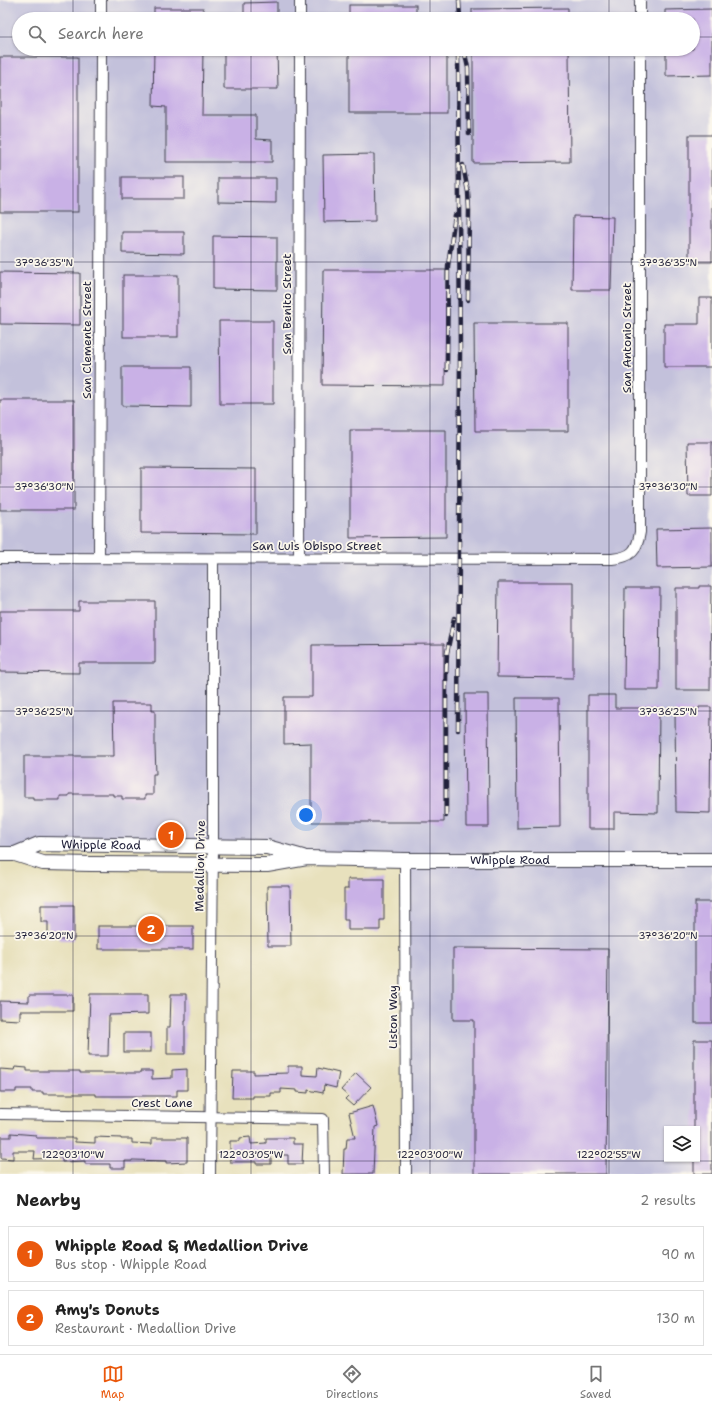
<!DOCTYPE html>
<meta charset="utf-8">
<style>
:root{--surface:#fff;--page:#f6f6f6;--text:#222;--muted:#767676;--line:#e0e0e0;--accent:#ea580c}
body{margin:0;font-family:"Shantell Sans",sans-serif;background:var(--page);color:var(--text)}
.controls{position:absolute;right:12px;bottom:12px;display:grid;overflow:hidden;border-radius:0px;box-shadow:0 1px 3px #0004}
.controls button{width:36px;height:36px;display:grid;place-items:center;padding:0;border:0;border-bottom:1px solid var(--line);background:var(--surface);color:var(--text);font:20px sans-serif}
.you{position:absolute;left:306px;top:815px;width:14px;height:14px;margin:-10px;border:3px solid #fff;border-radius:50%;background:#1a73e8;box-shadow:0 0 0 6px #1a73e833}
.badge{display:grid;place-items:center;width:26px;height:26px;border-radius:50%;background:var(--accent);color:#fff;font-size:13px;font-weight:700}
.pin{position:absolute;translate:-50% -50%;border:2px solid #fff;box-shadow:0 1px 4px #0006}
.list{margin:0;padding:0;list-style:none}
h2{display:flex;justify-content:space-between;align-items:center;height:52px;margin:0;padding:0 16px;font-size:17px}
h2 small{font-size:13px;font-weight:400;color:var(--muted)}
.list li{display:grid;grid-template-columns:26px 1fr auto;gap:12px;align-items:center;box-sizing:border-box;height:56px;margin:0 8px 8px;padding:0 8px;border:1px solid var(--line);border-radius:0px}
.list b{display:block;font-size:15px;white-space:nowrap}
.list p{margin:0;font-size:13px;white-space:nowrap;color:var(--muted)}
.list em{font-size:13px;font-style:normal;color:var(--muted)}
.icon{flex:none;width:22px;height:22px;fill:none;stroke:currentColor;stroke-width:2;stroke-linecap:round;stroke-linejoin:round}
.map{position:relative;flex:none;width:712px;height:1174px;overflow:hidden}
.search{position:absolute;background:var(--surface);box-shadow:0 1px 3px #0004;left:12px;right:12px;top:12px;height:44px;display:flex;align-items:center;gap:10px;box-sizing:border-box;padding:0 14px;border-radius:22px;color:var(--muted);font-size:15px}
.sheet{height:180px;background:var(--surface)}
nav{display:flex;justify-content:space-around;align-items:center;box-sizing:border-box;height:56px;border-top:1px solid var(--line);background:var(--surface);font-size:11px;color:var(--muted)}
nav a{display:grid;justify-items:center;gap:2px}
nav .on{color:var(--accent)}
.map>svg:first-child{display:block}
</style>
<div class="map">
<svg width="712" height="1174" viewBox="0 0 712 1174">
<rect width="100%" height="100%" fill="#fbf7ec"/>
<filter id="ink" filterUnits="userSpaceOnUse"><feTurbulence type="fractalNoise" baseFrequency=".025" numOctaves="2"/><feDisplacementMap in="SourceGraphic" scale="8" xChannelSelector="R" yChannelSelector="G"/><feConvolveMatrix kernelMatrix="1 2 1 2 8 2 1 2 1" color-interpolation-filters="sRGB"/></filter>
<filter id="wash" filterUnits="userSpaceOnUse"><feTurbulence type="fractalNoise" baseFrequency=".012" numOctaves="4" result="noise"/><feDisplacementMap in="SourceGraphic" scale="16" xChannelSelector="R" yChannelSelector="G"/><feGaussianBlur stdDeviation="0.9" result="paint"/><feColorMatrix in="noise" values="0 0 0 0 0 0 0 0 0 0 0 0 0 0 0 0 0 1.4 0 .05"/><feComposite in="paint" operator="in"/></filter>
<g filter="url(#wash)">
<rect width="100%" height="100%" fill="#e8e1bd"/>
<path fill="#c3c1db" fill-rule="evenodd" d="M0,0H712V1174H406L405,860L307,858L267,847L92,845L0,854ZM19,19H693V49H19ZM667,1129H697V1159H667Z"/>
<g id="blocks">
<g fill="#c9b1e6">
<polygon points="277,2 277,19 244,19 244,3"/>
<rect x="349" y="5" width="67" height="14"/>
<rect x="154" y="8" width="49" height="11"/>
<polygon points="568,8 568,19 472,19 472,9"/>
<polygon points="712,9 712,75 666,76 666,49 693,49 693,19 665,19 665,10"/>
<polygon points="154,49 203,49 202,115 256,115 256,139 272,140 272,162 166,162 166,107 153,106"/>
<polygon points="224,49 277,49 278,89 224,89"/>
<rect x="349" y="49" width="98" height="64"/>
<polygon points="473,49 569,49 570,162 473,163"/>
<rect x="0" y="57" width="78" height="155"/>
<rect x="689" y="135" width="23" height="127"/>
<polygon points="374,154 375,221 324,222 323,155"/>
<rect x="122" y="177" width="62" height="22"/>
<polygon points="218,178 276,178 276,203 218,202"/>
<polygon points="573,216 613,217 611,290 572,290"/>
<polygon points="122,232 184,232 184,254 122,253"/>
<polygon points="213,236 277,237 277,290 213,289"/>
<polygon points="323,270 446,270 445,386 322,385"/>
<polygon points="0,272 80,273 80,325 0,324"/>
<rect x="123" y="275" width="55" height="62"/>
<polygon points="699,298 712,298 712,367 664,367 664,324 699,324"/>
<polygon points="219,321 273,321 273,404 220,404"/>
<polygon points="474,323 568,323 568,431 475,431"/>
<polygon points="122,367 191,367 191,407 122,406"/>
<rect x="0" y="400" width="74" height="110"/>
<polygon points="350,430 446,430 446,537 350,538"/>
<polygon points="687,442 712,442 712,496 688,496"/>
<polygon points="141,468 256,469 256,534 141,533"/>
<polygon points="712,528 712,567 657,568 656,529"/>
<polygon points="498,582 573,582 573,678 497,677"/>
<polygon points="699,586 711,586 710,690 676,690 676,588 699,588"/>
<polygon points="625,588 660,588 659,690 624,690"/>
<polygon points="79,601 155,601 155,663 79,663 79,673 0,672 0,611 79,611"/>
<polygon points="444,644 444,822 311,822 311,743 284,744 284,697 312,697 312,645"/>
<polygon points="465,694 488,694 489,827 466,827"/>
<polygon points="588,695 615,695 615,708 659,708 658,813 614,812 614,829 588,829"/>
<polygon points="516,698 559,698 560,827 517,828"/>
<polygon points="113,703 152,703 152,711 155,711 155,747 156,774 153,774 153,795 145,795 145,799 122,799 122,796 113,796 113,794 69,794 69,796 60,796 60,800 33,800 33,797 24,797 24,756 114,756"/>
<polygon points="699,707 711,707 710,813 676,812 675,709 699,709"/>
<polygon points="348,879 384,879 384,920 380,920 380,930 348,930 348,920 344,920 344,889 348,889"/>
<polygon points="267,886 290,886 291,946 268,946"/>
<rect x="695" y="902" width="17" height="121"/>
<polygon points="41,905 74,905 74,940 61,940 58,939 58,937 48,937 48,922 41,922"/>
<rect x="98" y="926" width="95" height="23"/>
<polygon points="453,948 608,949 606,1174 474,1174 474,1020 453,1020"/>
<polygon points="90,994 148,994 148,1014 109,1015 108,1056 88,1056"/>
<polygon points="171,994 186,994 186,1021 185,1021 185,1054 167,1054 167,1027 170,1027"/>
<polygon points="29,995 73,995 73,1011 20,1011 20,1020 0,1019 0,1001 29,1002"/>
<rect x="124" y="1033" width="27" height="19"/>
<polygon points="694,1040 712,1040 712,1174 694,1174 694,1159 697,1159 697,1129 694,1129"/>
<polygon points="288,1066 302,1066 302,1075 317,1076 318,1068 339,1073 336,1088 324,1085 323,1093 308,1090 308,1093 297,1092 297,1090 281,1089 281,1093 271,1093 271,1096 253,1096 253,1098 232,1098 233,1071 254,1071 254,1074 288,1073"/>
<polygon points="15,1067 27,1068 27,1071 80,1071 80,1073 140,1073 140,1071 152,1071 152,1079 172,1078 172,1070 187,1069 187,1090 177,1090 177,1096 96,1096 96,1094 43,1094 43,1092 32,1092 32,1089 16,1089 16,1092 0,1092 0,1069 14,1070"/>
<polygon points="356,1073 371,1087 353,1106 345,1099 348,1096 341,1090"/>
<polygon points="373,1106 378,1126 375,1127 373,1174 343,1174 344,1149 346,1149 347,1138 355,1138 349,1113"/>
<polygon points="11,1133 36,1135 36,1138 75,1138 75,1142 95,1143 95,1137 121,1138 121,1139 132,1139 132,1143 152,1144 152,1138 187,1138 187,1162 166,1163 166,1161 132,1160 132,1161 125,1161 125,1168 110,1168 110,1164 85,1164 85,1161 62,1162 62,1158 34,1159 35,1151 13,1151 13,1159 1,1158 1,1137 11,1137"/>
<polygon points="250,1137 251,1144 266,1143 266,1138 293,1138 293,1144 303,1144 302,1164 288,1164 288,1155 271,1155 271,1164 256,1164 256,1162 230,1162 230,1141 240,1141 240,1138"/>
</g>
</g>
</g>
<g filter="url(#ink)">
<use href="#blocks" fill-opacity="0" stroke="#403f4e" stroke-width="1"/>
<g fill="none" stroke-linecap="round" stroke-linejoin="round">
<g stroke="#403f4e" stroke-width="12">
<g id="street">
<polyline points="640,0 640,19"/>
<polyline points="101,19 101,0"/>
<polyline points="300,19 300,0"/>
<path d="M0,558L612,559C632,557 637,551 640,532V49"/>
<polyline points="99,558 101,49"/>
<polyline points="299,559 300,49"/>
<polyline points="405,860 406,1174"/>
<polyline points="0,1114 323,1119 324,1174"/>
<polyline points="210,1174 213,846 213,559"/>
</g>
</g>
<g stroke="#403f4e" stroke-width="16">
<g id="secondary">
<path id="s1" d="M0,854H15L43,863L91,864L267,865L307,858L405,860H712"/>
<path id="s2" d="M15,854L39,844L267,847L303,857"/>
</g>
</g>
<use href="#street" stroke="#fff" stroke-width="10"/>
<use href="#secondary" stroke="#fff" stroke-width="14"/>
<g stroke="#22223b" stroke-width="4.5">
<g id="rail">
<polyline points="459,0 460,19"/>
<polyline points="464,49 468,68 469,134"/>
<polyline points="463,165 468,192 469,210 468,300"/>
<polyline points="447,370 448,266 455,215"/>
<polyline points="458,730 460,354 458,49"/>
<polyline points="446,816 446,677 447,653 454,618"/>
</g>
</g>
<use href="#rail" stroke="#fbf7ec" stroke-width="3" stroke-dasharray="9" stroke-linecap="butt"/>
</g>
</g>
<path fill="none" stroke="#22223b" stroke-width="1" stroke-opacity="0.45" d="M73,0V19M251,0V19M430,0V19M609,0V19M0,37H19M693,37H712M73,49V1174M251,49V1174M430,49V1174M609,49V1174M0,262H712M0,487H712M0,711H712M0,936H712M0,1161H712"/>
<g text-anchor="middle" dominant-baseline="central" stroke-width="3.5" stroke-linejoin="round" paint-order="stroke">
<g font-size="12" fill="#22223b" stroke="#fbf7ec">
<text transform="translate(287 304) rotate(-90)">San Benito Street</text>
<text transform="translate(627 338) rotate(-90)">San Antonio Street</text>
<text transform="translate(87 340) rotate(-90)">San Clemente Street</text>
<text x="317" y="546">San Luis Obispo Street</text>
<text stroke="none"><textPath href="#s2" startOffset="88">Whipple Road</textPath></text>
<text stroke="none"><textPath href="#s1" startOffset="512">Whipple Road</textPath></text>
<text transform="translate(200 866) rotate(-89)">Medallion Drive</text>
<text transform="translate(393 1017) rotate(-90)">Liston Way</text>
<text x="162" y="1103">Crest Lane</text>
</g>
</g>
<g font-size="10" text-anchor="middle" fill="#22223b" stroke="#fbf7ec" stroke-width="3.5" stroke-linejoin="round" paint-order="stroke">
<text x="44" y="266">37°36'35"N</text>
<text x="668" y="266">37°36'35"N</text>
<text x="44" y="490">37°36'30"N</text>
<text x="668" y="490">37°36'30"N</text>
<text x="44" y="715">37°36'25"N</text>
<text x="668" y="715">37°36'25"N</text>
<text x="44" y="939">37°36'20"N</text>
<text x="668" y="939">37°36'20"N</text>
<text x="73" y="1158">122°03'10"W</text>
<text x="251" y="1158">122°03'05"W</text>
<text x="430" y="1158">122°03'00"W</text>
<text x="609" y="1158">122°02'55"W</text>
</g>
</svg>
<div class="controls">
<button><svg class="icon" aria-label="layers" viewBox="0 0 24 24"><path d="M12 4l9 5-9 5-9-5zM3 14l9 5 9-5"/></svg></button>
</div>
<div class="you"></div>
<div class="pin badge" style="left:171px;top:835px">1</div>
<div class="pin badge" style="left:151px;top:929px">2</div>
<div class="search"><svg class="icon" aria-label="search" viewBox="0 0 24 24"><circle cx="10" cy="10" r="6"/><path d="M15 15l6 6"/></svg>Search here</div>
</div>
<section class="sheet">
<h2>Nearby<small>2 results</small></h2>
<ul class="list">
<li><span class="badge">1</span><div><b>Whipple Road &amp; Medallion Drive</b><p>Bus stop · Whipple Road</p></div><em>90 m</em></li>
<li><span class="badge">2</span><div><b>Amy's Donuts</b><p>Restaurant · Medallion Drive</p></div><em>130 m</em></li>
</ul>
</section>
<nav>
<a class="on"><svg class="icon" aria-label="map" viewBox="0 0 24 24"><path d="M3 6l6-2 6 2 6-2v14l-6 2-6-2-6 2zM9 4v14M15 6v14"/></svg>Map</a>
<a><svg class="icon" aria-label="directions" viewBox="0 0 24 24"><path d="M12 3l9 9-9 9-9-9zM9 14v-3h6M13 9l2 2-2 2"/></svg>Directions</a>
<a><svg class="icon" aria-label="saved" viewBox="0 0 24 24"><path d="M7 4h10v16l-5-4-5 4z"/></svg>Saved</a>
</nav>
